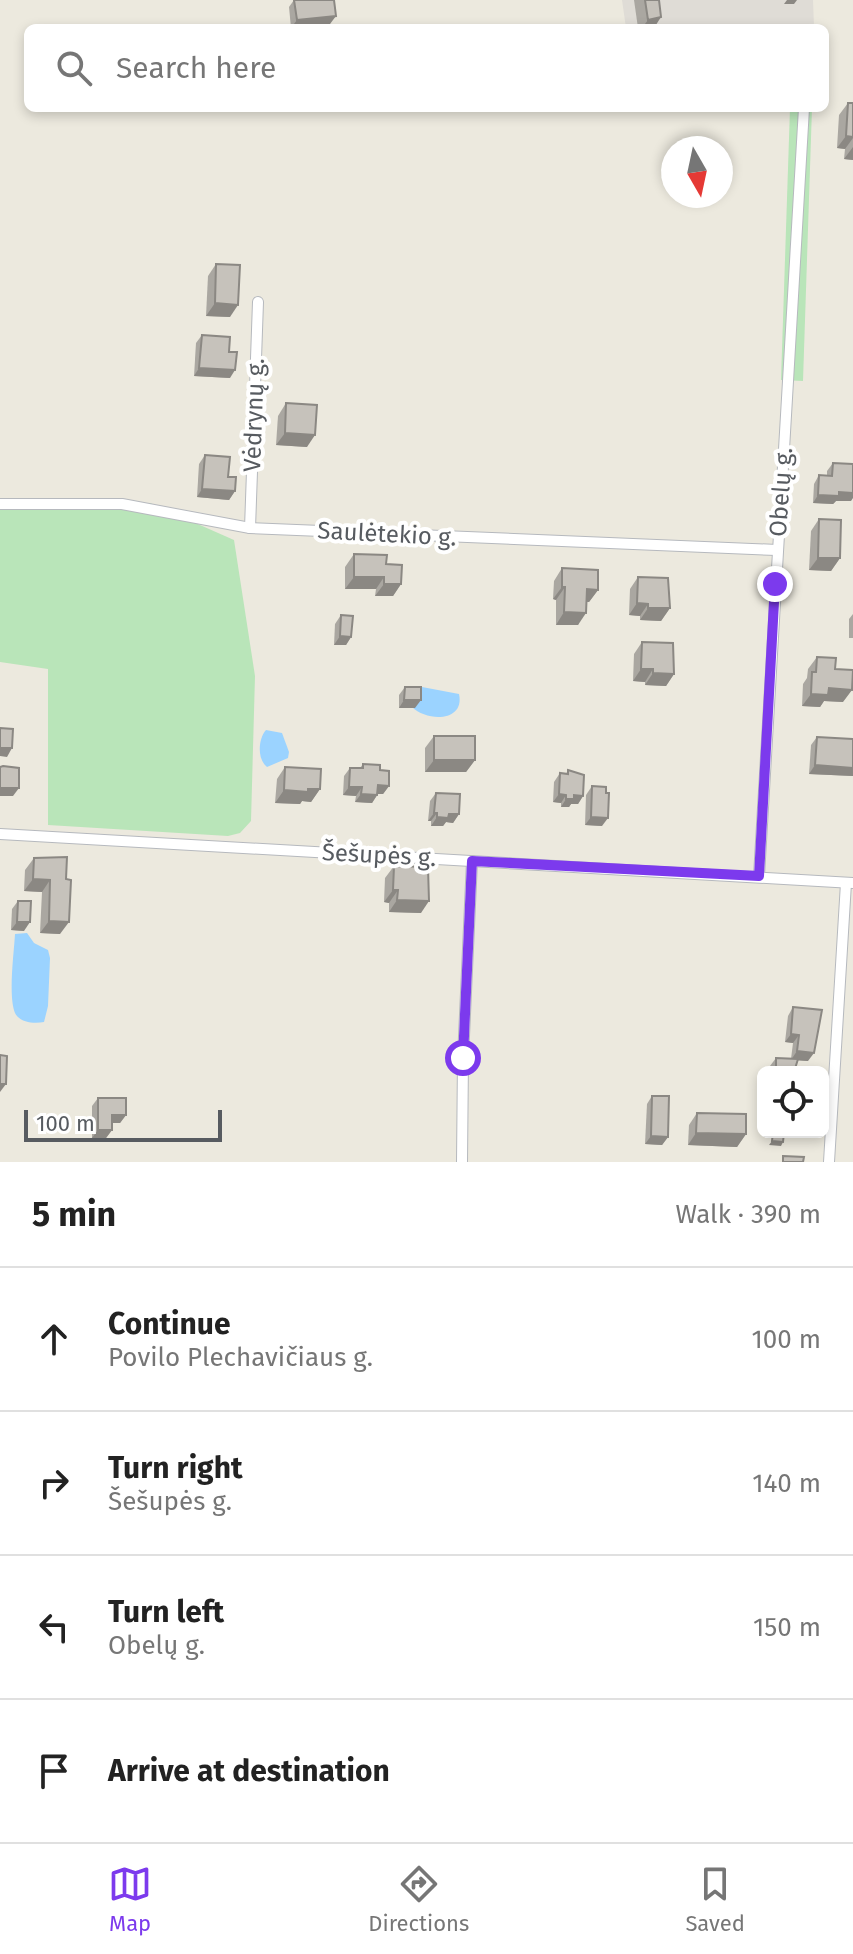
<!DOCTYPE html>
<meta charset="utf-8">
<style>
:root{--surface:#fff;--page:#f6f6f6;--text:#222;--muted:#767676;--line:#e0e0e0;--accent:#7c3aed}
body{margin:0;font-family:"Fira Sans",sans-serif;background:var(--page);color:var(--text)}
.controls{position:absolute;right:24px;bottom:24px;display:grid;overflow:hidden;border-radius:12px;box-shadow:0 4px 12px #0003}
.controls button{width:72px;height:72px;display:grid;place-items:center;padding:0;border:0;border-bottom:2px solid var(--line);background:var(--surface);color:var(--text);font:40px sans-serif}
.compass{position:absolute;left:661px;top:136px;width:72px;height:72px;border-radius:50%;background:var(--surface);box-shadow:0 4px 12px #0003;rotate:171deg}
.scale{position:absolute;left:24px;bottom:20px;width:198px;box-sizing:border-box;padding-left:8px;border:4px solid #575b60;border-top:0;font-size:22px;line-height:28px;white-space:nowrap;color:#575b60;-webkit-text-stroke:6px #fff;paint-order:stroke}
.stop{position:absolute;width:24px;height:24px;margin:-18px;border:6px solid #7c3aed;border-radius:50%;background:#fff}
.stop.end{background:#7c3aed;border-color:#fff;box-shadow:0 2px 8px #0008}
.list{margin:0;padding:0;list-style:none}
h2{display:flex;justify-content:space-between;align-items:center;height:104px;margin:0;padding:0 32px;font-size:34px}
h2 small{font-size:26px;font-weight:400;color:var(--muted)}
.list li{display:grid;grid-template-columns:52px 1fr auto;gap:24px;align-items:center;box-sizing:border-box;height:144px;padding:0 32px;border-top:2px solid var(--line)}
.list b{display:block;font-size:30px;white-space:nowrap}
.list p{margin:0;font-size:26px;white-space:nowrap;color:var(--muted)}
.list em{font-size:26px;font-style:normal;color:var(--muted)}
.icon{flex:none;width:44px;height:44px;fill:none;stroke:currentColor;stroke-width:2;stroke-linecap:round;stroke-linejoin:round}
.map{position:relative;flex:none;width:853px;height:1162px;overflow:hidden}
.search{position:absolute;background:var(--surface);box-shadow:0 4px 12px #0003;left:24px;right:24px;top:24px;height:88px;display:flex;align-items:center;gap:20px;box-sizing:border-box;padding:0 28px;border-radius:12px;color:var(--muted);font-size:30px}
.sheet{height:680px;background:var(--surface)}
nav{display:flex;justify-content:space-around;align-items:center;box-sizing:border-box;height:112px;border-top:2px solid var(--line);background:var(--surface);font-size:22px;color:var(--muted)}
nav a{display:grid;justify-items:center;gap:4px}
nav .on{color:var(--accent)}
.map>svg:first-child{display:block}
</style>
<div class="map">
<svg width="853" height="1162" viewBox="0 0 853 1162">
<rect width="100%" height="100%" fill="#ece9de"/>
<polygon fill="#dfdcd6" points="622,0 813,0 814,27 626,28"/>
<g fill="#b9e5b9">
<polygon points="790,108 812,108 803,381 781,380"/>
<polygon points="150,503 234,540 255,676 251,821 240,833 228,836 48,825 48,669 0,662 0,504"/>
</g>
<g fill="#9bd3ff">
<path d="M422,687L459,694C465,722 427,722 412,707L416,689Z"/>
<path d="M266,730L282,733L289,752L288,758L267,767C257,759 258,739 266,730Z"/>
<path d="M27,933L34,943L48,950L50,958L48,1006L44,1022C35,1024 20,1023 15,1013C8,996 14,953 15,934Z"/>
</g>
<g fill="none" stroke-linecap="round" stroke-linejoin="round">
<g stroke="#b6b9be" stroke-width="12">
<g id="minor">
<polyline points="0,504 122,504 250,528 777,550"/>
<polyline points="250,528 258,302"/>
<polyline points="0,834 853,883"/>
<polyline points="759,876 804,108"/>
<polyline points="462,1162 463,1058 472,861"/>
<polyline points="829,1162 846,883"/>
</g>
</g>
<use href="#minor" stroke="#fff" stroke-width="10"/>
</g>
<g fill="#aaa7a1">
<polygon points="294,0 334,0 330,24 291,28 289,7"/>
<polygon points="634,0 659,0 654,28 638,28"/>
<polygon points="848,103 853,103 853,160 844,159 845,149 837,148 839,115"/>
<polygon points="216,264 230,317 206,316 208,276"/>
<polygon points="202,335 229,352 230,378 194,376 196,343"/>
<polygon points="286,403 307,447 276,445 278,416"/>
<polygon points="205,455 228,477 235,491 229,500 197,497 199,464"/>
<polygon points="833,463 851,501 836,501 833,504 813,503 814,484 819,475 827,476 827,471"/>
<polygon points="819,519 840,558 831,571 809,570 811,531"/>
<polygon points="354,554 386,564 401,584 393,596 375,596 376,589 345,589 345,567"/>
<polygon points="562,568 598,590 589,602 587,602 578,625 556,625 556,600 553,599 554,581"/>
<polygon points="638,577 670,608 661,621 640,620 640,616 629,615 630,589"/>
<polygon points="853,614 853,638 849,638 849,619"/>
<polygon points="341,615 351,637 346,645 334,645 335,624"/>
<polygon points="642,642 674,674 666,686 645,685 645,682 633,681 634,654"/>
<polygon points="817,657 835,669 843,702 824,701 820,707 802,706 803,684 807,678 808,669"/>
<polygon points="405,687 415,708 399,708 399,695"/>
<polygon points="434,736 475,760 466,772 425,772 425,748"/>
<polygon points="817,737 853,739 853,776 809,774 811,745"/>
<polygon points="363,764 380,770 389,786 383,794 378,794 372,803 355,802 356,796 343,795 344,776 350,768 360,768"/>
<polygon points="285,767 320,789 311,802 302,801 300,804 275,803 277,779"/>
<polygon points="568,770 583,796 578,804 571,804 569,807 561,807 561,803 553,802 554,782 560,773 566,774"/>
<polygon points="592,786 602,826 585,825 586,795"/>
<polygon points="436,793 459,814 453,823 446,822 443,826 431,826 431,821 428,821 430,801"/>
<polygon points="67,857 60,934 40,933 42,892 24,891 25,870 34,858"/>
<polygon points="394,866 421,913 389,912 389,903 384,902 385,878"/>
<polygon points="18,901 24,931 11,930 12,909"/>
<polygon points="793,1007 808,1061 798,1060 794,1072 770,1072 770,1066 776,1058 791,1059 793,1043 785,1042 788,1016"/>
<polygon points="652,1096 668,1137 662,1145 645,1144 647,1104"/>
<polygon points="98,1098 126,1115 120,1123 112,1123 112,1130 106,1138 92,1138 92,1106"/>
<polygon points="697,1113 746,1134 737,1147 688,1145 689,1125"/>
</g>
<g fill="#8b8883">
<polygon points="787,0 797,0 794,4 784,4"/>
<polygon points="336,16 330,24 291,28 297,20"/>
<polygon points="661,17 654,28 642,28 648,20"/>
<polygon points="846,136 853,137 853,138 845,149 837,148"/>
<polygon points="853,147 853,160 844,159"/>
<polygon points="215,303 238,305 230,317 206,316"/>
<polygon points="199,368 235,370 230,378 194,376"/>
<polygon points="285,433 315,435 307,447 276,445"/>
<polygon points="202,489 235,491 229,500 197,497"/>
<polygon points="839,492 853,493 853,498 851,501 836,501 833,504 813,503 818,495"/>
<polygon points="818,558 840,558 831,571 809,570"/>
<polygon points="354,577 384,577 376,589 345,589"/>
<polygon points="384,584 401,584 393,596 375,596"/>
<polygon points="562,587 565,587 556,600 553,599"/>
<polygon points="587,589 598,590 589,602 579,601"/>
<polygon points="637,603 648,604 640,616 629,615"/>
<polygon points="648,608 670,608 661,621 640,620"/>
<polygon points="564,612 586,613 578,625 556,625"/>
<polygon points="340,636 351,637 346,645 334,645"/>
<polygon points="641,669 653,669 645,682 633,681"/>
<polygon points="653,673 674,674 666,686 645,685"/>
<polygon points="829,688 852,690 843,702 824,701 820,707 802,706 811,694"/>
<polygon points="404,700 421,700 415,708 399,708"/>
<polygon points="0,748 12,748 7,757 0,756"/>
<polygon points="434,760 475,760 466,772 425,772"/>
<polygon points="815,765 853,768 853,776 809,774"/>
<polygon points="378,785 389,786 383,794 372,794"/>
<polygon points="349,787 362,787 356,796 343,795"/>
<polygon points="0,788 19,788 13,796 0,796"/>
<polygon points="308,789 320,789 311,802 302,801 300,804 275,803 284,790"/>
<polygon points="361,794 377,795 372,803 355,802"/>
<polygon points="559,794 566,795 561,803 553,802"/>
<polygon points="574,795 583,796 578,804 571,804 569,807 561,807 566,799"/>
<polygon points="434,813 437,813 431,821 428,821"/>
<polygon points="449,814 459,814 453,823 446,822 443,826 431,826 437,817"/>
<polygon points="591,817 608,818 602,826 585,825"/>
<polygon points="33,879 50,880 42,892 24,891"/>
<polygon points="393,890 398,890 389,903 384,902"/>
<polygon points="397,900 429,901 421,913 389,912"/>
<polygon points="49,921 69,922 60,934 40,933"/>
<polygon points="17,922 30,922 24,931 11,930"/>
<polygon points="791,1034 799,1035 793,1043 785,1042"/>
<polygon points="797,1051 814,1053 808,1061 791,1060"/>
<polygon points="0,1084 6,1084 0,1092"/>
<polygon points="112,1115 126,1115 120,1123 106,1123"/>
<polygon points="98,1130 112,1130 106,1138 92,1138"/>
<polygon points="696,1133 746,1134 737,1147 688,1145"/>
<polygon points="651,1136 668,1137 662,1145 645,1144"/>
<polygon points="772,1141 783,1142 781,1146 769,1145"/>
</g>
<g fill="#c6c2bb" stroke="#8b8883" stroke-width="2">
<polygon points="294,0 334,0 336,16 297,20"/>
<polygon points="645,0 659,0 661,17 648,20"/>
<polygon points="848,103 853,103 853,137 846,136"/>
<polygon points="216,264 240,265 238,305 215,303"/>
<polygon points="202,335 230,337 229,352 237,352 235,370 199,368"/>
<polygon points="286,403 317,405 315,435 285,433"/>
<polygon points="205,455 230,457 228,477 236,477 235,491 202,489"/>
<polygon points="833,463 853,464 853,493 839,492 839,496 818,495 819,475 832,476"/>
<polygon points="819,519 841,520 840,558 818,558"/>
<polygon points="354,554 387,555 386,564 402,565 401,584 384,584 384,577 354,577"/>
<polygon points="562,568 598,570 598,590 587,589 586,613 564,612 565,587 562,587"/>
<polygon points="638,577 668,578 670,608 648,608 648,604 637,603"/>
<polygon points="341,615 353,616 351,637 340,636"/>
<polygon points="642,642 673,643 674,674 653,673 653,669 641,669"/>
<polygon points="817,657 836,658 835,669 853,670 852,690 829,688 828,695 811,694 812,672 816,672"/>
<polygon points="405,687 421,687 421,700 404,700"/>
<polygon points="0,728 13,729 12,748 0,748"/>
<rect x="434" y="736" width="41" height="24"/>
<polygon points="817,737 853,739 853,768 815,765"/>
<polygon points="363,764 380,765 380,770 389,771 389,786 378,785 377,795 361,794 362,787 349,787 350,768 363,768"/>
<polygon points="3,766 19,768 19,788 0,788 0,767"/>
<polygon points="285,767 321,769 320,789 308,789 308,792 284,790"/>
<polygon points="568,770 584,775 583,796 574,795 574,799 566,799 566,795 559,794 560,773 568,774"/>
<polygon points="592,786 606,787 606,793 609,793 608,818 591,817"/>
<polygon points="436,793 460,794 459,814 449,814 448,818 437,817 437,813 434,813"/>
<polygon points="67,857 66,879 71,880 69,922 49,921 50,880 33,879 34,858"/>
<polygon points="394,866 428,867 429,901 397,900 398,890 393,890"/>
<polygon points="18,901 31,901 30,922 17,922"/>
<polygon points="793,1007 822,1010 814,1053 797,1051 799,1035 791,1034"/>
<polygon points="0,1055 7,1056 6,1084 0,1084"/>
<polygon points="776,1058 798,1059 794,1072 776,1072"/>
<polygon points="652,1096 669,1096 668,1137 651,1136"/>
<polygon points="98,1098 126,1098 126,1115 112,1115 112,1130 98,1130"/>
<polygon points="697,1113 746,1114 746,1134 696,1133"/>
<polygon points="773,1132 784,1133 783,1142 772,1141"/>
<polygon points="783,1156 804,1157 803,1162 783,1162"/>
</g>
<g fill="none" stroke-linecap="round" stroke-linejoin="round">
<polyline stroke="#7c3aed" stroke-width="10" points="463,1058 472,861 759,876 775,584"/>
</g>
<g text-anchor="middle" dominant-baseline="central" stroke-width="8" stroke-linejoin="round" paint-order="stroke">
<g font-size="24" fill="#575b60" stroke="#fff">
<text transform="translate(254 415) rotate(-88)">Vėdrynų g.</text>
<text transform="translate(781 492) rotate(-86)">Obelų g.</text>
<text transform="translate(387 534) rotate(3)">Saulėtekio g.</text>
<text transform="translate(379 855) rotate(3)">Šešupės g.</text>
</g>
</g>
</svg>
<div class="controls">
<button><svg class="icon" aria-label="locate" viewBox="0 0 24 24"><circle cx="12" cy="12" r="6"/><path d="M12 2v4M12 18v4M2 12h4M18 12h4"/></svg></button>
</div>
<svg class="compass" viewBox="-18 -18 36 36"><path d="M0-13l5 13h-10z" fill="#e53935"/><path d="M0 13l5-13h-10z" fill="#767676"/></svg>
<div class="scale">100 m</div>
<div class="stop" style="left:463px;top:1058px"></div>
<div class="stop end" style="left:775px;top:584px"></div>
<div class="search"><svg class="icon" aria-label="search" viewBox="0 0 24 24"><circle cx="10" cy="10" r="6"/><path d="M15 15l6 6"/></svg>Search here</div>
</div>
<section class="sheet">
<h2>5 min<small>Walk · 390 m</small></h2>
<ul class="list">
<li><svg class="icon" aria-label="ahead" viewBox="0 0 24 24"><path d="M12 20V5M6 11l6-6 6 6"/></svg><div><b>Continue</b><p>Povilo Plechavičiaus g.</p></div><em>100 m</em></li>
<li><svg class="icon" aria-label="right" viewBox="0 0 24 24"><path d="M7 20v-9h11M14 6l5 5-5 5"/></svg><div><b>Turn right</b><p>Šešupės g.</p></div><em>140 m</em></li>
<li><svg class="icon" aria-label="left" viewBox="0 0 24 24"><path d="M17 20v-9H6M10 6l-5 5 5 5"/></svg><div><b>Turn left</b><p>Obelų g.</p></div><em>150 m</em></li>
<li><svg class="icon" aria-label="arrive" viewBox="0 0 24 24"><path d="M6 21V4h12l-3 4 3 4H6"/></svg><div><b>Arrive at destination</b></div></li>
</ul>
</section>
<nav>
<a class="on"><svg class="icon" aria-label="map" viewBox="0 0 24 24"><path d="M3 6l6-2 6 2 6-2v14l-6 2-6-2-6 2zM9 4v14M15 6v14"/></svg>Map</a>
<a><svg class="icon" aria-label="directions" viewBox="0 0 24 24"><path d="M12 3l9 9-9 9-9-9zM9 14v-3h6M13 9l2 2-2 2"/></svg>Directions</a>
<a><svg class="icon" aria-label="saved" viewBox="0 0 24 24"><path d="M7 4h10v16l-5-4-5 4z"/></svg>Saved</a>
</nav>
